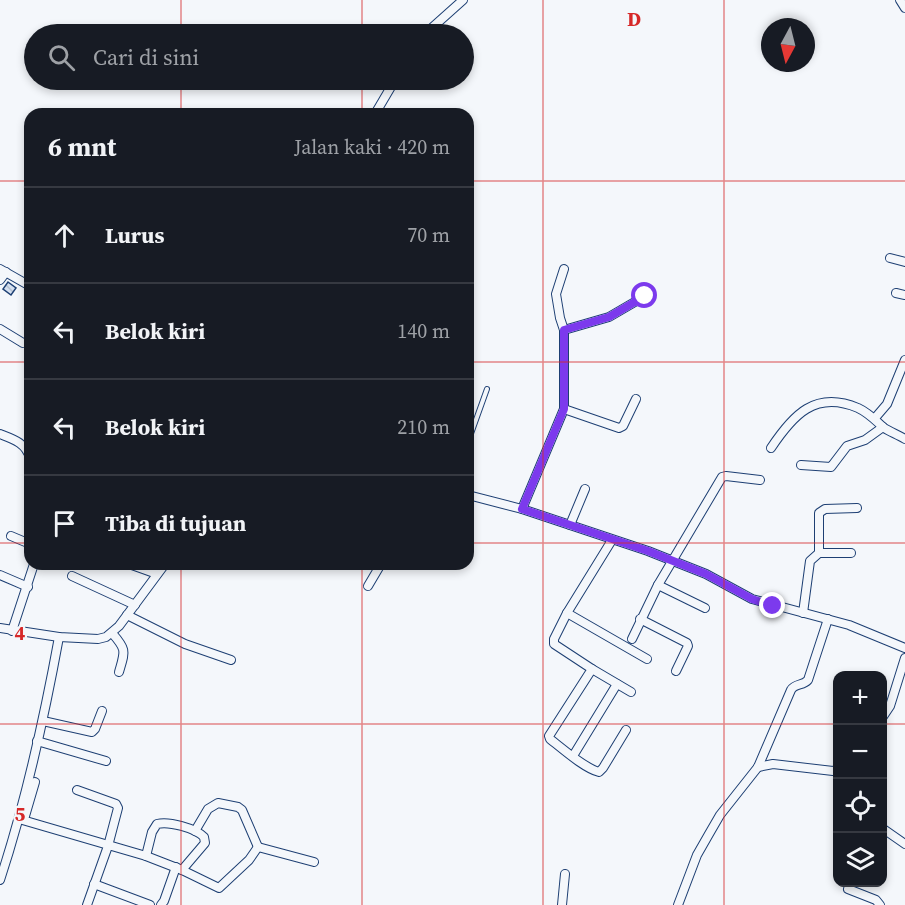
<!DOCTYPE html>
<html lang="id">
<meta charset="utf-8">
<style>
:root{--surface:#171b24;--page:#20242c;--text:#f1f3f6;--muted:#9ea1a6;--line:#363941}
body{margin:0;font-family:"Source Serif 4",serif;background:var(--page);color:var(--text)}
.controls{position:absolute;right:18px;bottom:18px;display:grid;overflow:hidden;border-radius:12px;box-shadow:0 3px 9px #0003}
.controls button{width:54px;height:54px;display:grid;place-items:center;padding:0;border:0;border-bottom:2px solid var(--line);background:var(--surface);color:var(--text);font:30px sans-serif}
.compass{position:absolute;left:761px;top:18px;width:54px;height:54px;border-radius:50%;background:var(--surface);box-shadow:0 3px 9px #0003;rotate:187deg}
.stop{position:absolute;width:18px;height:18px;margin:-14px;border:4px solid #7c3aed;border-radius:50%;background:#fff}
.stop.end{background:#7c3aed;border-color:#fff;box-shadow:0 2px 6px #0008}
.list{margin:0;padding:0;list-style:none}
h2{display:flex;justify-content:space-between;align-items:center;height:78px;margin:0;padding:0 24px;font-size:26px}
h2 small{font-size:20px;font-weight:400;color:var(--muted)}
.list li{display:grid;grid-template-columns:39px 1fr auto;gap:18px;align-items:center;box-sizing:border-box;height:96px;padding:0 24px;border-top:2px solid var(--line)}
.list b{display:block;font-size:22px;white-space:nowrap}
.list em{font-size:20px;font-style:normal;color:var(--muted)}
.icon{flex:none;width:33px;height:33px;fill:none;stroke:currentColor;stroke-width:2;stroke-linecap:round;stroke-linejoin:round}
.map{position:relative;flex:none;width:905px;height:905px;overflow:hidden}
.search{position:absolute;background:var(--surface);box-shadow:0 3px 9px #0003;left:24px;top:24px;width:450px;height:66px;display:flex;align-items:center;gap:15px;box-sizing:border-box;padding:0 21px;border-radius:33px;color:var(--muted);font-size:22px}
.panel{position:absolute;background:var(--surface);box-shadow:0 3px 9px #0003;left:24px;top:108px;width:450px;height:462px;border-radius:18px}
.map>svg:first-child{display:block}
</style>
<div class="map">
<svg width="905" height="905" viewBox="0 0 905 905">
<defs>
<pattern id="building-back-hatch" width="6" height="6" patternUnits="userSpaceOnUse" patternTransform="scale(1.5)"><rect width="6" height="6" fill="#d5e0f0"/><path d="M-1 5l2 2M0 0l6 6M5-1l2 2" fill="none" stroke="#b6c1d1"/></pattern>
</defs>
<rect width="100%" height="100%" fill="#f4f7fb"/>
<polygon fill="url(#building-back-hatch)" stroke="#1d3f73" stroke-width="1.5" points="8,282 16,288 11,295 3,289"/>
<g fill="none" stroke-linecap="round" stroke-linejoin="round">
<g stroke="#1d3f73" stroke-width="6">
<polyline id="service" points="468,442 487,389"/>
</g>
<g stroke="#1d3f73" stroke-width="10">
<g id="minor">
<polyline points="900,0 905,8"/>
<polyline points="425,34 463,0"/>
<polyline points="375,114 395,80"/>
<polyline points="890,258 905,262"/>
<polyline points="0,269 30,286"/>
<polyline points="0,280 6,272"/>
<polyline points="896,293 905,295"/>
<polyline points="0,329 23,343"/>
<polyline points="564,330 609,317 645,296"/>
<polyline points="564,409 619,428 623,426 636,399"/>
<polyline points="875,418 887,404 905,360"/>
<path d="M0,434C13,439 26,443 30,458"/>
<path d="M771,448C793,415 815,390 858,408C869,413 876,421 884,428C891,432 898,435 905,439"/>
<polyline points="801,465 831,467 847,446 865,440 883,427"/>
<polyline points="468,495 522,509 648,551 706,574 752,599 849,625 905,648"/>
<polyline points="522,509 564,409 564,330 560,318 556,294 564,269"/>
<polyline points="570,525 585,489"/>
<polyline points="11,536 30,544"/>
<path d="M612,540L567,613L554,639V644L592,669L549,736L550,739C563,749 584,768 599,772L603,768L626,730"/>
<polyline points="819,553 851,553"/>
<polyline points="129,564 157,574"/>
<polyline points="0,575 28,587"/>
<polyline points="72,576 135,605"/>
<polyline points="658,585 705,608"/>
<polyline points="368,586 381,564"/>
<polyline points="567,613 647,659"/>
<polyline points="803,613 810,561 819,553 819,513 825,509 857,508"/>
<polyline points="127,615 185,644 231,660"/>
<polyline points="640,619 687,643 688,646 676,671"/>
<polyline points="0,628 59,637 98,639 106,637 119,626 165,564"/>
<polyline points="12,631 34,564"/>
<path d="M112,633C127,650 125,651 119,672"/>
<polyline points="632,639 658,585 722,477 726,476 760,480"/>
<polyline points="592,669 631,692"/>
<polyline points="882,718 890,706 905,658"/>
<polyline points="43,721 92,732 95,729 102,711"/>
<polyline points="37,741 106,761"/>
<polyline points="573,756 617,684"/>
<polyline points="758,767 773,764 833,771 838,770"/>
<polyline points="77,790 116,804 118,808 108,846 87,905"/>
<polyline points="25,816 35,782"/>
<polyline points="19,819 146,856 182,870 219,888 249,860 258,847"/>
<polyline points="882,828 905,844"/>
<polyline points="195,831 208,809 218,803 238,807 242,810 258,847"/>
<polyline points="258,847 314,862"/>
<path d="M146,856L152,832L157,824C169,821 195,828 204,837L205,843L182,870"/>
<path d="M0,880C26,801 44,719 59,637"/>
<polyline points="850,882 848,889 876,900 880,905"/>
<polyline points="94,884 150,905"/>
<polyline points="161,905 164,901 176,867"/>
<polyline points="562,905 565,874"/>
<path d="M678,905L697,855L709,834L720,815L758,767L791,690C795,683 803,686 808,680L828,619"/>
</g>
</g>
<use href="#service" stroke="#f4f7fb" stroke-width="4"/>
<use href="#minor" stroke="#f4f7fb" stroke-width="8"/>
</g>
<g fill="none" stroke-linecap="round" stroke-linejoin="round">
<polyline stroke="#7c3aed" stroke-width="8" points="645,296 609,317 564,330 564,409 522,509 648,551 706,574 752,599 773,606"/>
</g>
<path fill="none" stroke="#d62828" stroke-width="1.5" stroke-opacity="0.55" d="M181,0V34M362,0V34M543,0V905M724,0V905M181,80V114M362,80V114M0,181H30M468,181H905M0,362H30M468,362H905M0,543H30M468,543H905M181,564V905M362,564V905M0,724H838M882,724H905"/>
<g font-size="20" text-anchor="middle" font-weight="bold" fill="#d62828" stroke="#f4f7fb" stroke-width="4.5" stroke-linejoin="round" paint-order="stroke">
<text x="634" y="26">D</text>
<text x="20" y="640">4</text>
<text x="20" y="821">5</text>
</g>
</svg>
<div class="controls">
<button>+</button>
<button>−</button>
<button><svg class="icon" aria-label="locate" viewBox="0 0 24 24"><circle cx="12" cy="12" r="6"/><path d="M12 2v4M12 18v4M2 12h4M18 12h4"/></svg></button>
<button><svg class="icon" aria-label="layers" viewBox="0 0 24 24"><path d="M12 4l9 5-9 5-9-5zM3 14l9 5 9-5"/></svg></button>
</div>
<svg class="compass" viewBox="-18 -18 36 36"><path d="M0-13l5 13h-10z" fill="#e53935"/><path d="M0 13l5-13h-10z" fill="#9ea1a6"/></svg>
<div class="stop" style="left:645px;top:296px"></div>
<div class="stop end" style="left:773px;top:606px"></div>
<div class="search"><svg class="icon" aria-label="search" viewBox="0 0 24 24"><circle cx="10" cy="10" r="6"/><path d="M15 15l6 6"/></svg>Cari di sini</div>
<section class="panel">
<h2>6 mnt<small>Jalan kaki · 420 m</small></h2>
<ul class="list">
<li><svg class="icon" aria-label="ahead" viewBox="0 0 24 24"><path d="M12 20V5M6 11l6-6 6 6"/></svg><div><b>Lurus</b></div><em>70 m</em></li>
<li><svg class="icon" aria-label="left" viewBox="0 0 24 24"><path d="M17 20v-9H6M10 6l-5 5 5 5"/></svg><div><b>Belok kiri</b></div><em>140 m</em></li>
<li><svg class="icon" aria-label="left" viewBox="0 0 24 24"><path d="M17 20v-9H6M10 6l-5 5 5 5"/></svg><div><b>Belok kiri</b></div><em>210 m</em></li>
<li><svg class="icon" aria-label="arrive" viewBox="0 0 24 24"><path d="M6 21V4h12l-3 4 3 4H6"/></svg><div><b>Tiba di tujuan</b></div></li>
</ul>
</section>
</div>
